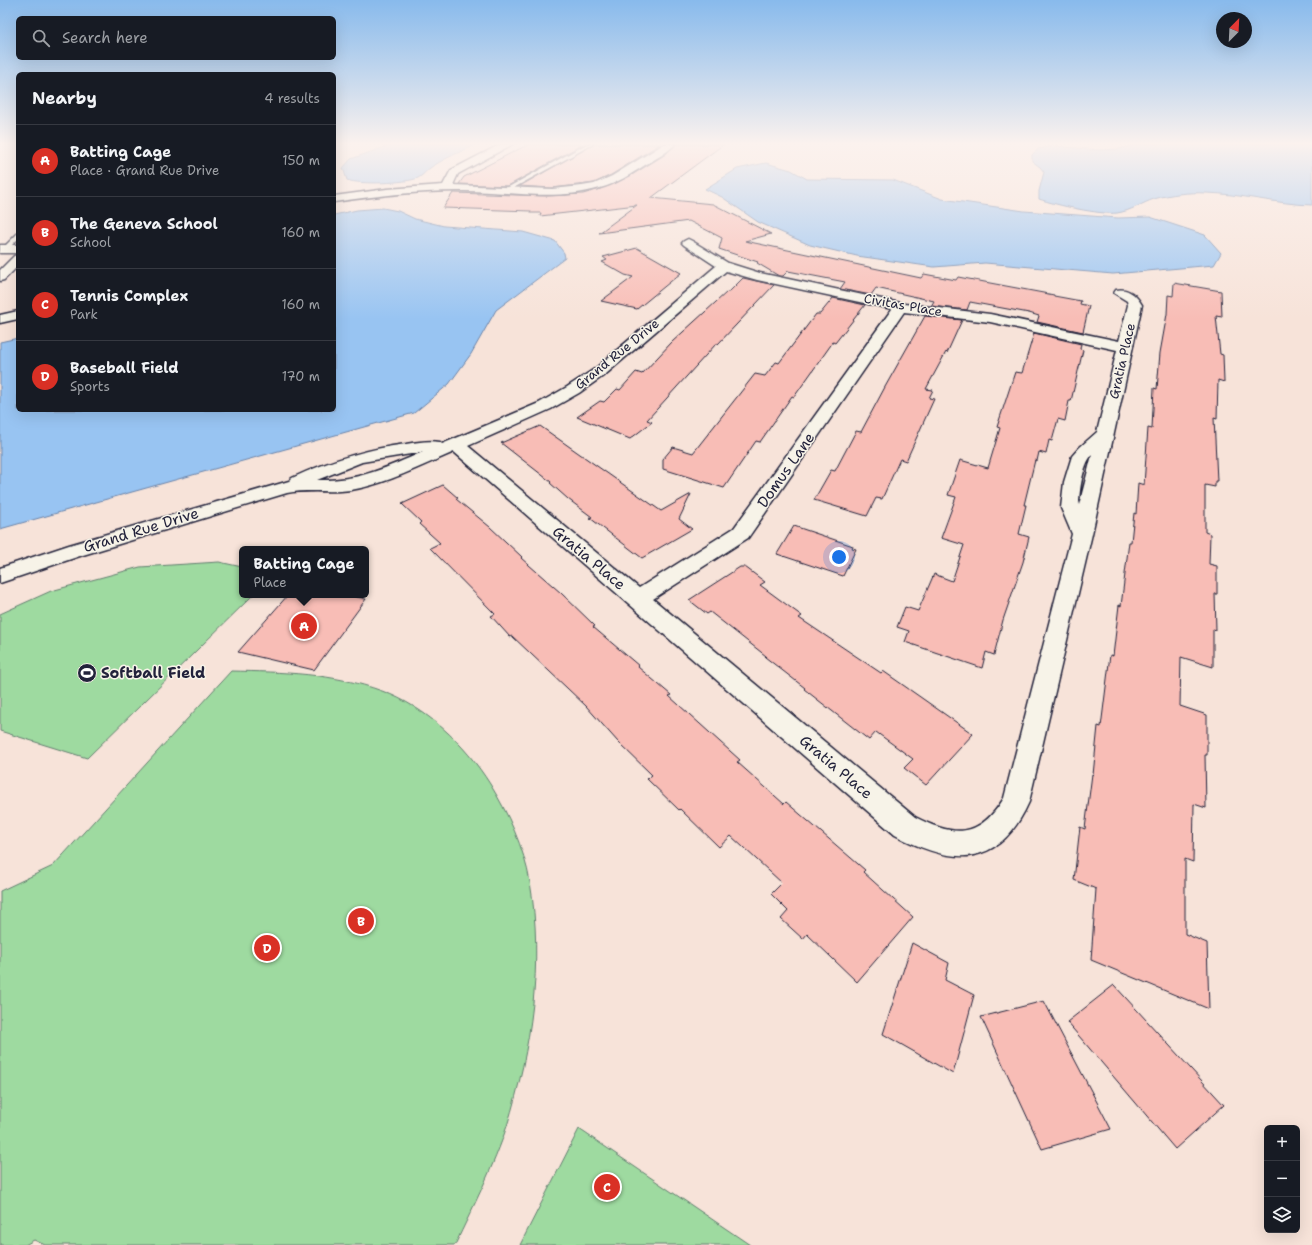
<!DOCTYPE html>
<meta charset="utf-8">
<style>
:root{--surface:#171b24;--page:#20242c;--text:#f1f3f6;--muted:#9ea1a6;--line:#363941;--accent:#d93025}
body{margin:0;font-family:"Shantell Sans",sans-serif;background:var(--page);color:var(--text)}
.controls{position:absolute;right:12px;bottom:12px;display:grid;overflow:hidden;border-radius:6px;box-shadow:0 4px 16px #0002}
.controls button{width:36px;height:36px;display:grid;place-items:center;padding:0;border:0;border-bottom:1px solid var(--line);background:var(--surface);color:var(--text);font:20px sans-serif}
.compass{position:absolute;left:1216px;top:12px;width:36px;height:36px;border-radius:50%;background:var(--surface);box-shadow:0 4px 16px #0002;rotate:24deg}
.you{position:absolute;left:839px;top:557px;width:14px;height:14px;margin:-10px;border:3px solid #fff;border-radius:50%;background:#1a73e8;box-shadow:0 0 0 6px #1a73e833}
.badge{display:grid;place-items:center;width:26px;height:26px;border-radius:50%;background:var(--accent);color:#fff;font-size:13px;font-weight:700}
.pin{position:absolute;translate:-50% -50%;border:2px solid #fff;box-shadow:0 1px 4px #0006}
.popup{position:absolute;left:239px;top:546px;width:130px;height:52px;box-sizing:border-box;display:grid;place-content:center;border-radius:6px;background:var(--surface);filter:drop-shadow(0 1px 3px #0005);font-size:13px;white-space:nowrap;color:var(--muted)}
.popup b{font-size:15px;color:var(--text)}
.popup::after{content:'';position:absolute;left:50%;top:100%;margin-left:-8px;border:8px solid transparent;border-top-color:var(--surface)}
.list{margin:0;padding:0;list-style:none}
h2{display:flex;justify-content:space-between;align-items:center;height:52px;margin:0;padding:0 16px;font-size:17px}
h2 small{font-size:13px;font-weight:400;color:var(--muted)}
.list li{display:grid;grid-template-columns:26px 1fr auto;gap:12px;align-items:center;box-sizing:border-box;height:72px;padding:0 16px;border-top:1px solid var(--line)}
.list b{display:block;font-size:15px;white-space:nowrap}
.list p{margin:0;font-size:13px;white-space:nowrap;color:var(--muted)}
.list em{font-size:13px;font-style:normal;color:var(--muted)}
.icon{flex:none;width:22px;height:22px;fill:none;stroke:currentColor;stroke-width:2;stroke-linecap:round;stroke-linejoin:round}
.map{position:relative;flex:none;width:1312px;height:1245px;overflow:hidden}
.search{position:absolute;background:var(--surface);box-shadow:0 4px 16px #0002;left:16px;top:16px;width:320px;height:44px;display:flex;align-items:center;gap:10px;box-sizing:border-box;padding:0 14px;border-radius:6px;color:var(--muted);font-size:15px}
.panel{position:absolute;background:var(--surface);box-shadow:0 4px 16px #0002;left:16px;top:72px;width:320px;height:340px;border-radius:6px}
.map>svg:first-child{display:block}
</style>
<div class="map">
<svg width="1312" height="1245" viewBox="0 0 1312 1245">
<rect width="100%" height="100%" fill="#f7e3d9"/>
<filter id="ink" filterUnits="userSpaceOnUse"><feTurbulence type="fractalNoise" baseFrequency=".025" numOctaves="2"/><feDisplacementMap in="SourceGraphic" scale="8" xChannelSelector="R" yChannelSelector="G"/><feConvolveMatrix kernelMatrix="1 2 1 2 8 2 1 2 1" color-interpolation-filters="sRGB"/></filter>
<g filter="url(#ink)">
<g fill="#9edaa0" stroke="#607e6e">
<polygon points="219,562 242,567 242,595 253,595 87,758 0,731 0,614 51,591 140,567"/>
<path d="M231,671C282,672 333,673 382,691C426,707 465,744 490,784C508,813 524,848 530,882C544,963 531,1049 507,1126C494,1166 473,1207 455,1245H45L34,1240L25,1245H0V891L53,866Z"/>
<polygon points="579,1129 750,1245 520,1245"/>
</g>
<g fill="#98c4f2" stroke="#6983a9">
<path d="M393,144H478C462,151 447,157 433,166C427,169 424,175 418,178C406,183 360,185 347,180L343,168L351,159Z"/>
<path d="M1142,144H1312V205C1276,204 1242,194 1206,193C1190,192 1170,194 1154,199C1142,203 1131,211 1117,213C1100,215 1056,205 1039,199V191L1044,172L1040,167L1032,161V155L1038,149L1055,146L1099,150L1118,149Z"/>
<polygon points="766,163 791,170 807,179 893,180 942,199 1024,211 1118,218 1150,217 1205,235 1221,253 1214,265 1113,274 985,263 934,267 857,256 810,245 758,222 722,197 705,189 737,169"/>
<polygon points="383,208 398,211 415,219 444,226 523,232 555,241 564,253 565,258 496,310 471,354 449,384 414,413 0,529 0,342 18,338 18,410 334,410 334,215 357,210"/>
</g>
<g fill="#f8bdb6" stroke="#22223b">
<polygon points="529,144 583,144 508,186 459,184 464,177"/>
<polygon points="594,144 660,144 611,175 594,183 552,188 520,186"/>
<polygon points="676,144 724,144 651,198 713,204 771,234 745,241 921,278 924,274 956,280 958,277 1054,295 1054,296 1081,301 1080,304 1089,306 1083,332 1037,322 1039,316 1029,313 970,302 967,310 931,306 934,301 876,288 871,295 840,289 845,282 788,271 783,276 779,276 757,263 758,262 719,249 722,238 689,221 599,233 637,205 540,216 541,213 530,213 531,211 443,208 453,193 547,196 583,194 600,189 630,176 666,154"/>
<polygon points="637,248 681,273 637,309 601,301 633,277 625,275 602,262 607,260 603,257"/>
<polygon points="743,278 774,285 718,344 716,344 647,420 652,422 630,439 577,417 600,401 604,402 617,389 620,390 636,372 642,374 672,342 727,292 729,292"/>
<polygon points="1174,283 1221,291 1222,317 1216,316 1220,354 1223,355 1224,382 1218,380 1217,419 1214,418 1217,481 1215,481 1215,487 1205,485 1205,532 1210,534 1209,564 1217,566 1217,594 1215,594 1216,630 1213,629 1213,667 1181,657 1180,706 1207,715 1207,755 1205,755 1206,808 1194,804 1193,862 1185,859 1185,934 1207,943 1209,1009 1091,960 1096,889 1074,880 1080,827 1085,829 1092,774 1093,775 1098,726 1101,727 1110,655 1113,656 1119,605 1121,606 1129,542 1131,542 1134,513 1136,514 1138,483 1144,485 1148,428 1152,429 1154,388 1157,389 1160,353 1167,314 1168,295 1173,296"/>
<polygon points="833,298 865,305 835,343 833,342 794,397 792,396 760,442 756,441 724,488 663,469 663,459 673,447 693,453 755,374 765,376 776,362 779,363 816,314 820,314"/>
<polygon points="925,316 962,320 947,353 946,352 926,389 933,390 929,398 934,399 906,461 900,459 882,499 876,498 867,516 814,500 831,470 835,471 856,431 861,432 885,387"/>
<polygon points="1034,333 1081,344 1080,349 1083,350 1071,401 1069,401 1065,421 1058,419 1052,441 1049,440 1046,454 1039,452 1037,461 1035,460 1024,505 1026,505 1019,534 1029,537 1023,562 1003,620 994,655 986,652 982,668 905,642 909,631 897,627 905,607 918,611 934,574 952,581 964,545 941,538 956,497 948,495 960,460 988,468 1000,428 997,427 1015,372 1022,373"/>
<polygon points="540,426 661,511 691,494 679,519 692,529 642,558 590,518 592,517 568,499 550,483 551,482 501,443"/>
<polygon points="443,485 458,498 456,499 490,527 522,557 521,558 561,593 595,626 593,627 639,666 638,667 671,695 669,696 740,760 737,762 784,804 786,802 865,870 863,872 913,917 857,982 807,934 803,939 781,919 788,911 771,894 782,883 731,836 719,847 680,809 679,810 647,779 652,775 618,742 586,706 512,636 510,637 491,616 495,614 430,548 440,543 419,524 421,522 402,504"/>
<polygon points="794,526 853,546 852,548 856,549 843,576 777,554"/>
<polygon points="740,567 745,567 765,582 760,585 802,616 799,618 881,673 883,671 973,734 926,785 904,768 913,759 876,732 869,740 804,689 805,688 765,657 766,656 710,612 707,614 689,600"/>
<polygon points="288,595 347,595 366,599 314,670 238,652"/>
<polygon points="912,943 949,963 945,980 974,995 953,1074 883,1034"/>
<polygon points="1114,985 1224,1105 1175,1149 1067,1022"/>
<polygon points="1044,1001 1111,1129 1042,1149 981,1017"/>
</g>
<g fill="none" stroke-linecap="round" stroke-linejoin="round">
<g stroke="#22223b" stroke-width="3">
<g id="service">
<polygon points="587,144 593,144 508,191 503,190"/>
<polygon points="18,233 18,239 8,249 4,249 4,247"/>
</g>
</g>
<g stroke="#22223b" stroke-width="3">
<g id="minor">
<path d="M501,144H513L458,174L453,185L552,189L582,186L594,184L612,176L664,144H675C667,153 655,159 645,165C631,174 616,184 600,188C553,202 505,190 458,191C416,191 375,196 334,202V196L387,189L443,185L451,170Z"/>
<path d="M688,239L692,241L728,263L760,273L905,304L990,314L1119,341L1128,305L1127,301L1114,293L1116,290C1128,287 1137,296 1142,305L1092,534L1029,802C999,869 953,866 895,835L454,452C421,466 387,484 351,490C330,493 308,489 287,493L83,555L0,583V568L69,545L289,481L292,478C329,461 365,449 406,444C417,442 429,440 440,442L442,444L539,403L567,387L596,368L716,266L684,245L682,243L684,241ZM726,271L757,280L892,309L734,528L639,588L468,446L551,409L579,393L606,374ZM904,312L990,322L1117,350L1097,432L1080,447L1072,456L1064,482L1061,508L1072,534L1004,798C979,839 954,837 915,817L653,599L748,538ZM423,452C385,468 360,481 317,480L362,462ZM1092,455L1079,505C1079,492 1083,464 1092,455Z"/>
<rect x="0" y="245" width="18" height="8"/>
<polygon points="18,255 18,266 4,280 0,281 0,270 14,256"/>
<polygon points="18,311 18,319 0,323 0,315"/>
</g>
</g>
<use href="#service" fill="#f7f3e8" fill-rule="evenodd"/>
<use href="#minor" fill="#f7f3e8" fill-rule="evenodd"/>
</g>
</g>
<linearGradient id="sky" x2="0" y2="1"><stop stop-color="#88baec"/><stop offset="0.45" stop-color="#fbf2ee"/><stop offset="1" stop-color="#fbf2ee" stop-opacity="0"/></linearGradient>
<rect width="1312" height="319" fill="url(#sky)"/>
<defs>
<g id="stadium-disc" transform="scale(1)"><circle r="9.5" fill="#22223b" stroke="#f7f3e8"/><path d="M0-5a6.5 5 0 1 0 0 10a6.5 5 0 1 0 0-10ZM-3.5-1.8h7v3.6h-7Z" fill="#fff"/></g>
</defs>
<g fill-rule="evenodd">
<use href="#stadium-disc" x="87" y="673"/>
</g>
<g text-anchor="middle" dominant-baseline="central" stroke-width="3" stroke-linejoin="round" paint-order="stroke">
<g font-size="13" fill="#22223b" stroke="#f7f3e8">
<text transform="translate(903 305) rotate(10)">Civitas Place</text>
<text transform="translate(617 354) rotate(-39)">Grand Rue Drive</text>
<text transform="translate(1122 361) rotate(-77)">Gratia Place</text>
</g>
<g font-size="15" fill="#22223b" stroke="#f7f3e8">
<text transform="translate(786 470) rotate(-55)">Domus Lane</text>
<text transform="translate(141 530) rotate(-17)">Grand Rue Drive</text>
<text transform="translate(589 558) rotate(40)">Gratia Place</text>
<text transform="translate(836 767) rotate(40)">Gratia Place</text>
</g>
<g font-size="15" font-weight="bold" fill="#22223b" stroke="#f7f3e8" text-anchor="start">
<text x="101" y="673">Softball Field</text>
</g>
</g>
</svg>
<div class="controls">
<button>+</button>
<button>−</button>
<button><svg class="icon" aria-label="layers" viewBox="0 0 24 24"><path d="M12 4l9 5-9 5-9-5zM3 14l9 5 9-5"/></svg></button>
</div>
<svg class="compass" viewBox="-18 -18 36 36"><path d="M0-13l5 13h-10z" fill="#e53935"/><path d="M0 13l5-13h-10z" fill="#9ea1a6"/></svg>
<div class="you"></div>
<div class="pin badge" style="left:304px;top:626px">A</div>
<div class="popup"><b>Batting Cage</b>Place</div>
<div class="pin badge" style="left:361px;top:921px">B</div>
<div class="pin badge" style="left:607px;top:1187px">C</div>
<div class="pin badge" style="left:267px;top:948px">D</div>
<div class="search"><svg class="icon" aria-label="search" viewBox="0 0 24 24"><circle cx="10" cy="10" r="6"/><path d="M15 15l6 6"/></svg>Search here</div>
<section class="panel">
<h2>Nearby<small>4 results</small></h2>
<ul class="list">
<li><span class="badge">A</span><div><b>Batting Cage</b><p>Place · Grand Rue Drive</p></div><em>150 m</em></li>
<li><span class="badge">B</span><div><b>The Geneva School</b><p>School</p></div><em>160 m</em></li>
<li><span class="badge">C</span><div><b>Tennis Complex</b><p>Park</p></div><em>160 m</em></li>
<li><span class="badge">D</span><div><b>Baseball Field</b><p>Sports</p></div><em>170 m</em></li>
</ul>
</section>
</div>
